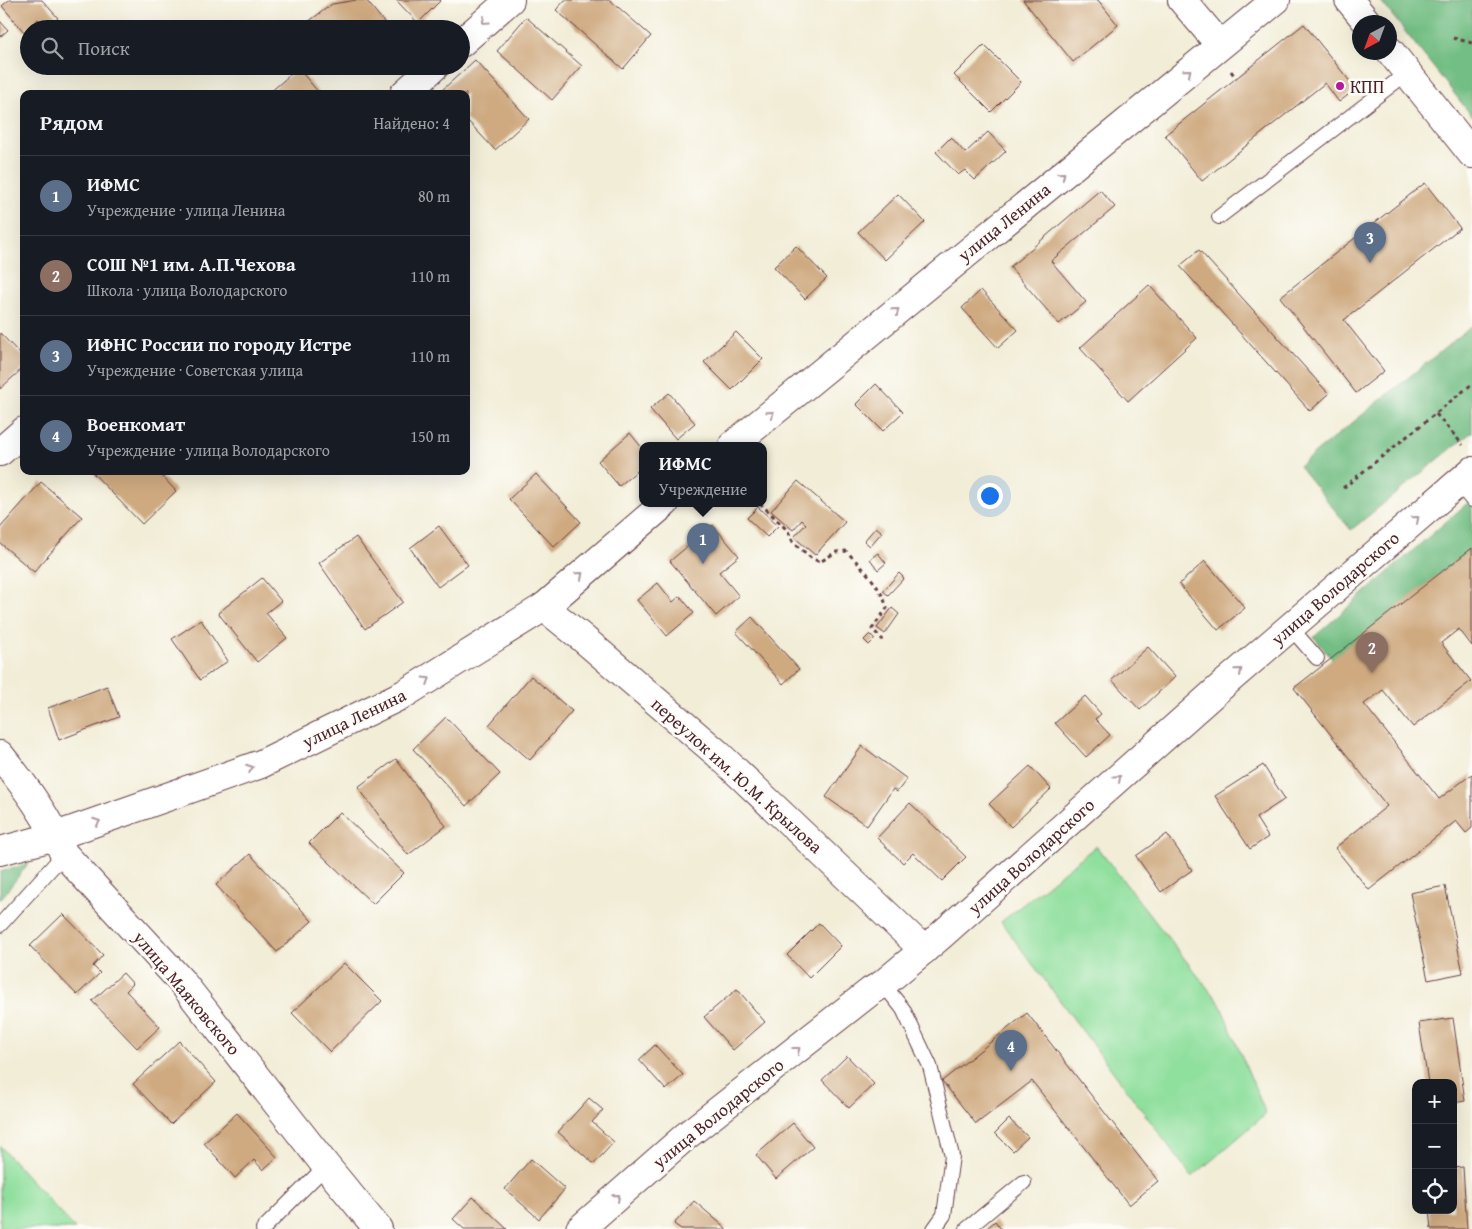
<!DOCTYPE html>
<html lang="ru">
<meta charset="utf-8">
<style>
:root{--surface:#171b24;--page:#20242c;--text:#f1f3f6;--muted:#9ea1a6;--line:#363941;--accent:#0b8043}
body{margin:0;font-family:"Gentium Book Plus",serif;background:var(--page);color:var(--text)}
.controls{position:absolute;right:15px;bottom:15px;display:grid;overflow:hidden;border-radius:10px;box-shadow:0 5px 20px #0002}
.controls button{width:45px;height:45px;display:grid;place-items:center;padding:0;border:0;border-bottom:1px solid var(--line);background:var(--surface);color:var(--text);font:25px sans-serif}
.compass{position:absolute;left:1352px;top:15px;width:45px;height:45px;border-radius:50%;background:var(--surface);box-shadow:0 5px 20px #0002;rotate:221deg}
.you{position:absolute;left:989px;top:495px;width:18px;height:18px;margin:-12px;border:4px solid #fff;border-radius:50%;background:#1a73e8;box-shadow:0 0 0 8px #1a73e833}
.badge{display:grid;place-items:center;width:32px;height:32px;border-radius:50%;background:var(--accent);color:#fff;font-size:16px;font-weight:700}
.pin{position:absolute;translate:-50% -41px;filter:drop-shadow(0 1px 2px #0008)}
.pin::after{content:'';position:absolute;top:26px;width:18px;height:15px;background:inherit;clip-path:polygon(0 0,100% 0,50% 100%)}
.popup{position:absolute;left:639px;top:442px;width:128px;height:65px;box-sizing:border-box;display:grid;place-content:center;border-radius:10px;background:var(--surface);filter:drop-shadow(0 1px 4px #0005);font-size:16px;white-space:nowrap;color:var(--muted)}
.popup b{font-size:19px;color:var(--text)}
.popup::after{content:'';position:absolute;left:50%;top:100%;margin-left:-10px;border:10px solid transparent;border-top-color:var(--surface)}
.list{margin:0;padding:0;list-style:none}
h2{display:flex;justify-content:space-between;align-items:center;height:65px;margin:0;padding:0 20px;font-size:21px}
h2 small{font-size:16px;font-weight:400;color:var(--muted)}
.list li{display:grid;grid-template-columns:32px 1fr auto;gap:15px;align-items:center;box-sizing:border-box;height:80px;padding:0 20px;border-top:1px solid var(--line)}
.list b{display:block;font-size:19px;white-space:nowrap}
.list p{margin:0;font-size:16px;white-space:nowrap;color:var(--muted)}
.list em{font-size:16px;font-style:normal;color:var(--muted)}
.icon{flex:none;width:28px;height:28px;fill:none;stroke:currentColor;stroke-width:2;stroke-linecap:round;stroke-linejoin:round}
.map{position:relative;flex:none;width:1472px;height:1229px;overflow:hidden}
.search{position:absolute;background:var(--surface);box-shadow:0 5px 20px #0002;left:20px;top:20px;width:450px;height:55px;display:flex;align-items:center;gap:12px;box-sizing:border-box;padding:0 18px;border-radius:28px;color:var(--muted);font-size:19px}
.panel{position:absolute;background:var(--surface);box-shadow:0 5px 20px #0002;left:20px;top:90px;width:450px;height:385px;border-radius:10px}
.map>svg:first-child{display:block}
</style>
<div class="map">
<svg width="1472" height="1229" viewBox="0 0 1472 1229">
<rect width="100%" height="100%" fill="#fdfcf7"/>
<filter id="ink" filterUnits="userSpaceOnUse"><feTurbulence type="fractalNoise" baseFrequency=".02" numOctaves="2"/><feDisplacementMap in="SourceGraphic" scale="10" xChannelSelector="R" yChannelSelector="G"/><feConvolveMatrix kernelMatrix="1 2 1 2 8 2 1 2 1" color-interpolation-filters="sRGB"/></filter>
<filter id="wash" filterUnits="userSpaceOnUse"><feTurbulence type="fractalNoise" baseFrequency=".0096" numOctaves="4" result="noise"/><feDisplacementMap in="SourceGraphic" scale="20" xChannelSelector="R" yChannelSelector="G"/><feGaussianBlur stdDeviation="1.12" result="paint"/><feColorMatrix in="noise" values="0 0 0 0 0 0 0 0 0 0 0 0 0 0 0 0 0 1.4 0 .05"/><feComposite in="paint" operator="in"/></filter>
<g filter="url(#wash)">
<rect width="100%" height="100%" fill="#f2edd7"/>
<g fill="#8fdf9d" stroke="#6c7f64">
<polygon points="1096,846 1220,1004 1266,1114 1192,1177 1001,922"/>
<polygon points="0,1146 75,1229 0,1229"/>
</g>
<g fill="#73be84" stroke="#5e6e58">
<polygon points="1380,0 1472,0 1472,116"/>
<polygon points="1472,326 1472,432 1351,530 1299,466"/>
<polygon points="1472,499 1472,548 1332,659 1314,637"/>
<polygon points="28,864 0,900 0,872"/>
</g>
<g id="blocks">
<g fill="#cfaa81">
<polygon points="9,0 42,0 58,18 46,28 38,19 24,32 2,6"/>
<polygon points="357,0 366,0 388,27 387,29 314,29 308,22 332,4"/>
<polygon points="396,0 441,0 418,23"/>
<polygon points="565,0 610,0 651,36 623,69 556,10"/>
<polygon points="1023,0 1098,0 1118,25 1073,62"/>
<polygon points="526,17 582,66 552,100 497,51"/>
<polygon points="0,21 8,30 0,37"/>
<polygon points="1304,24 1356,89 1339,102 1325,83 1202,181 1165,135"/>
<polygon points="984,45 1021,82 991,112 954,75"/>
<polygon points="475,60 529,119 495,150 466,119 466,94 443,94 441,91"/>
<polygon points="346,66 368,66 354,75"/>
<polygon points="298,68 320,94 268,94"/>
<polygon points="988,132 1006,151 975,180 965,170 958,175 936,152 951,137 965,153"/>
<polygon points="1425,183 1460,228 1344,320 1384,371 1356,393 1280,297"/>
<polygon points="1100,190 1115,207 1051,261 1086,302 1059,324 1010,267"/>
<polygon points="898,194 925,222 885,260 858,232"/>
<polygon points="796,246 827,278 805,299 774,267"/>
<polygon points="1199,250 1329,394 1310,411 1180,266"/>
<polygon points="1149,285 1197,338 1128,401 1080,348"/>
<polygon points="981,290 1018,330 998,348 962,308"/>
<polygon points="736,332 763,359 732,390 704,362"/>
<polygon points="0,333 24,358 24,367 0,389"/>
<polygon points="876,384 903,412 883,431 856,404"/>
<polygon points="669,393 695,423 676,439 650,409"/>
<polygon points="630,433 643,449 643,466 619,486 598,461"/>
<polygon points="91,471 157,471 176,491 142,524"/>
<polygon points="536,474 581,522 554,547 509,499"/>
<polygon points="798,481 845,522 815,555 794,537 806,524 802,520 793,530 771,511"/>
<polygon points="41,482 82,517 34,572 0,543 0,528"/>
<polygon points="758,507 778,526 767,537 747,518"/>
<polygon points="713,525 739,556 719,572 739,596 716,616 670,561"/>
<polygon points="439,526 468,565 438,587 410,548"/>
<polygon points="876,527 882,532 870,546 864,541"/>
<polygon points="356,537 403,602 365,629 319,563"/>
<polygon points="1472,548 1472,646 1459,629 1441,643 1471,681 1413,727 1383,690 1364,704 1439,799 1472,774 1472,828 1466,833 1456,821 1369,890 1335,848 1387,806 1294,688"/>
<polygon points="878,553 886,563 878,570 870,559"/>
<polygon points="1205,561 1245,608 1218,630 1179,584"/>
<polygon points="899,573 904,578 888,595 883,591"/>
<polygon points="262,578 281,601 266,613 287,638 257,662 218,613"/>
<polygon points="658,583 673,602 680,596 694,613 667,636 637,600"/>
<polygon points="892,608 899,614 885,634 877,628"/>
<polygon points="752,617 799,669 783,684 736,632"/>
<polygon points="201,620 228,661 200,680 172,639"/>
<polygon points="870,634 875,639 869,645 864,640"/>
<polygon points="1148,647 1175,677 1140,710 1112,680"/>
<polygon points="531,676 572,711 530,760 489,725"/>
<polygon points="107,686 119,717 59,740 48,708"/>
<polygon points="1085,696 1101,714 1095,719 1110,735 1086,757 1055,723"/>
<polygon points="446,717 500,774 466,806 413,749"/>
<polygon points="862,746 907,779 897,792 893,789 867,826 826,797"/>
<polygon points="396,759 446,826 408,855 358,787"/>
<polygon points="1263,765 1285,799 1256,818 1268,837 1250,849 1215,796"/>
<polygon points="1030,766 1051,789 1011,827 989,804"/>
<polygon points="910,803 966,857 942,881 913,853 903,863 877,838"/>
<polygon points="340,812 404,873 373,904 309,843"/>
<polygon points="1167,834 1192,870 1161,892 1136,856"/>
<polygon points="250,854 312,921 277,952 216,885"/>
<polygon points="1445,886 1463,973 1428,980 1410,893"/>
<polygon points="63,914 103,955 93,966 100,973 77,995 30,946"/>
<polygon points="819,923 841,946 809,978 787,955"/>
<polygon points="344,963 382,1001 330,1052 292,1013"/>
<polygon points="123,973 133,984 126,991 160,1027 137,1048 92,1001"/>
<polygon points="737,989 765,1022 733,1050 704,1017"/>
<polygon points="1027,1013 1158,1181 1129,1205 1032,1081 976,1124 942,1081"/>
<polygon points="1453,1018 1465,1101 1453,1103 1453,1083 1428,1083 1419,1023"/>
<polygon points="179,1041 216,1082 171,1124 133,1084"/>
<polygon points="655,1045 683,1075 666,1090 639,1060"/>
<polygon points="847,1056 874,1084 849,1108 822,1080"/>
<polygon points="589,1098 603,1110 592,1122 614,1142 594,1164 558,1132"/>
<polygon points="237,1113 277,1157 263,1170 254,1160 235,1178 204,1143"/>
<polygon points="1009,1119 1028,1137 1013,1151 995,1133"/>
<polygon points="793,1123 813,1147 776,1179 756,1155"/>
<polygon points="531,1159 565,1189 539,1219 505,1189"/>
<polygon points="1463,1167 1467,1229 1431,1229 1429,1210 1453,1210 1453,1168"/>
<polygon points="473,1197 507,1229 464,1229 453,1219"/>
<polygon points="694,1201 727,1229 681,1229 674,1224"/>
<polygon points="995,1221 1001,1229 986,1229"/>
</g>
</g>
</g>
<g filter="url(#ink)">
<use href="#blocks" fill-opacity="0" stroke="#633e45" stroke-width="1"/>
<g fill="none" stroke-linecap="round" stroke-linejoin="round">
<g stroke="#633e45" stroke-width="16">
<g id="lane">
<polyline points="1219,217 1407,73"/>
<polyline points="1458,483 1472,500"/>
<polyline points="1290,627 1317,658"/>
<polyline points="0,925 64,854"/>
<polyline points="883,984 903,1009 930,1066 952,1156 944,1215 934,1229"/>
<polyline points="263,1229 326,1166"/>
<polyline points="967,1229 1024,1182"/>
</g>
</g>
<g stroke="#633e45" stroke-width="30">
<g id="street">
<polyline points="1182,0 1220,45"/>
<polyline points="544,607 580,636 718,754 924,950"/>
<path d="M0,755C25,786 48,817 64,854L181,981L326,1166L378,1229"/>
<polyline points="580,1229 686,1136 871,991 883,984 938,938 1223,685 1472,471"/>
</g>
</g>
<g stroke="#633e45" stroke-width="30">
<g id="secondary">
<polyline points="1349,0 1367,22"/>
<polyline points="461,43 510,0"/>
<polyline points="1390,51 1472,154"/>
<polyline points="404,94 435,66"/>
<polyline points="733,445 1276,0"/>
<polyline points="0,452 24,431"/>
<polyline points="0,851 56,836 261,764 404,694 544,607 665,503"/>
</g>
</g>
<g stroke="#633e45" stroke-width="3" stroke-dasharray="4 4" stroke-linecap="butt">
<polyline points="1453,38 1472,43"/>
<polyline points="1231,71 1236,78"/>
<polyline points="1436,414 1463,445"/>
<polyline points="1343,488 1472,384"/>
<path d="M760,503L788,531L793,542L811,558L820,562L836,552L846,551C862,567 881,586 887,608L872,629L883,640"/>
</g>
<use href="#lane" stroke="#fff" stroke-width="14"/>
<use href="#street" stroke="#fff" stroke-width="28"/>
<use href="#secondary" stroke="#fff" stroke-width="28"/>
</g>
<defs><path id="oneway-chevron" d="M-2-3.5L2.5 0L-2 3.5" fill="none" stroke-width="1.6" stroke-linecap="round" stroke-linejoin="round" transform="scale(1.25)"/></defs>
<g stroke="#ae9aa0">
<use href="#oneway-chevron" transform="translate(485 21) rotate(138)"/>
<use href="#oneway-chevron" transform="translate(1188 72) rotate(-39)"/>
<use href="#oneway-chevron" transform="translate(1062 175) rotate(-39)"/>
<use href="#oneway-chevron" transform="translate(896 311) rotate(-39)"/>
<use href="#oneway-chevron" transform="translate(771 414) rotate(-39)"/>
<use href="#oneway-chevron" transform="translate(1416 519) rotate(-41)"/>
<use href="#oneway-chevron" transform="translate(580 575) rotate(-41)"/>
<use href="#oneway-chevron" transform="translate(1239 671) rotate(-41)"/>
<use href="#oneway-chevron" transform="translate(427 680) rotate(-32)"/>
<use href="#oneway-chevron" transform="translate(250 768) rotate(-20)"/>
<use href="#oneway-chevron" transform="translate(1118 778) rotate(-42)"/>
<use href="#oneway-chevron" transform="translate(97 822) rotate(-20)"/>
<use href="#oneway-chevron" transform="translate(797 1050) rotate(-38)"/>
<use href="#oneway-chevron" transform="translate(617 1197) rotate(-41)"/>
</g>
</g>
<circle fill="#b5179e" stroke="#fdfcf7" stroke-width="2" cx="1340" cy="86" r="5"/>
<g text-anchor="middle" dominant-baseline="central" stroke-width="5" stroke-linejoin="round" paint-order="stroke">
<g font-size="18" fill="#4a1f2b" stroke="#fdfcf7" text-anchor="start">
<text x="1350" y="86">КПП</text>
</g>
<g font-size="18" fill="#4a1f2b" stroke="#fdfcf7">
<text transform="translate(1004 222) rotate(-39)">улица Ленина</text>
<text transform="translate(1335 588) rotate(-41)">улица Володарского</text>
<text transform="translate(354 718) rotate(-26)">улица Ленина</text>
<text transform="translate(737 775) rotate(42)">переулок им. Ю.М. Крылова</text>
<text transform="translate(1031 856) rotate(-42)">улица Володарского</text>
<text transform="translate(187 993) rotate(50)">улица Маяковского</text>
<text transform="translate(718 1113) rotate(-39)">улица Володарского</text>
</g>
</g>
</svg>
<div class="controls">
<button>+</button>
<button>−</button>
<button><svg class="icon" aria-label="locate" viewBox="0 0 24 24"><circle cx="12" cy="12" r="6"/><path d="M12 2v4M12 18v4M2 12h4M18 12h4"/></svg></button>
</div>
<svg class="compass" viewBox="-18 -18 36 36"><path d="M0-13l5 13h-10z" fill="#e53935"/><path d="M0 13l5-13h-10z" fill="#9ea1a6"/></svg>
<div class="you"></div>
<div class="pin badge" style="left:703px;top:564px;background:#5c6f8a">1</div>
<div class="popup"><b>ИФМС</b>Учреждение</div>
<div class="pin badge" style="left:1372px;top:673px;background:#8d6e63">2</div>
<div class="pin badge" style="left:1370px;top:263px;background:#5c6f8a">3</div>
<div class="pin badge" style="left:1011px;top:1071px;background:#5c6f8a">4</div>
<div class="search"><svg class="icon" aria-label="search" viewBox="0 0 24 24"><circle cx="10" cy="10" r="6"/><path d="M15 15l6 6"/></svg>Поиск</div>
<section class="panel">
<h2>Рядом<small>Найдено: 4</small></h2>
<ul class="list">
<li><span class="badge" style="background:#5c6f8a">1</span><div><b>ИФМС</b><p>Учреждение · улица Ленина</p></div><em>80 m</em></li>
<li><span class="badge" style="background:#8d6e63">2</span><div><b>СОШ №1 им. А.П.Чехова</b><p>Школа · улица Володарского</p></div><em>110 m</em></li>
<li><span class="badge" style="background:#5c6f8a">3</span><div><b>ИФНС России по городу Истре</b><p>Учреждение · Советская улица</p></div><em>110 m</em></li>
<li><span class="badge" style="background:#5c6f8a">4</span><div><b>Военкомат</b><p>Учреждение · улица Володарского</p></div><em>150 m</em></li>
</ul>
</section>
</div>
